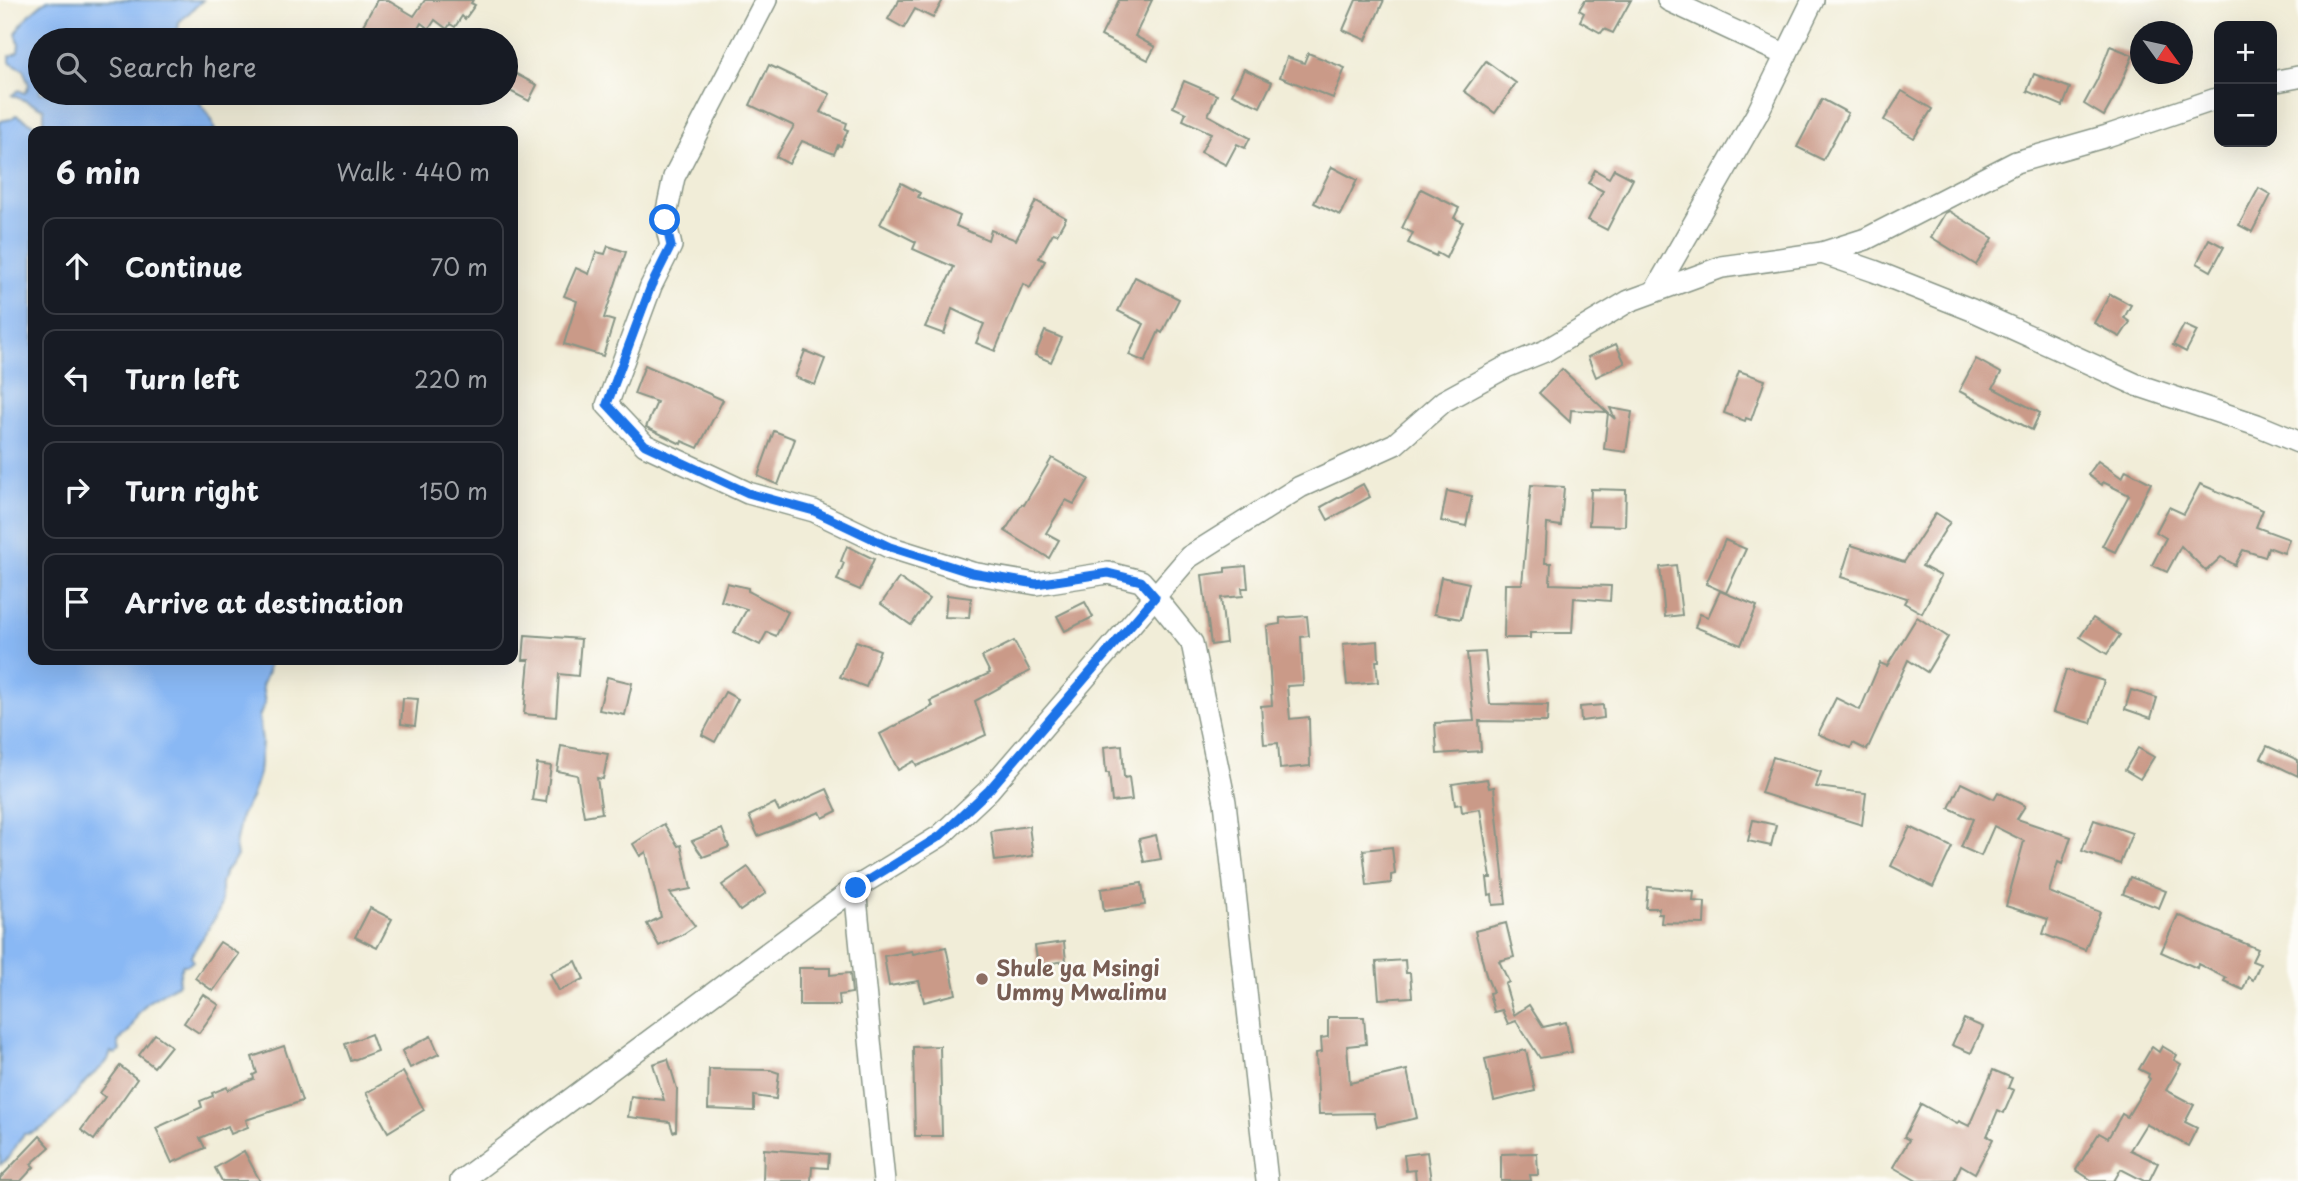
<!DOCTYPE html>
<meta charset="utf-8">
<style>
:root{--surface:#171b24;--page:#242831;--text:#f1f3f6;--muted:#9ea1a6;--line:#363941}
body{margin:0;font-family:"Playpen Sans",sans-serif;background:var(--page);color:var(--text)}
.controls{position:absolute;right:21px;top:21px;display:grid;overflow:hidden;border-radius:14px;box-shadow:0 7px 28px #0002}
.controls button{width:63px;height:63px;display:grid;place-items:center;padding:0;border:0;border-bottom:2px solid var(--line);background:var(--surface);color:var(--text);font:35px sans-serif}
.compass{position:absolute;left:2130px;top:21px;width:63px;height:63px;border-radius:50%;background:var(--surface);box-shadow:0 7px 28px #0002;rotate:123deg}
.stop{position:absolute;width:21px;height:21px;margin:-16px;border:5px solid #1a73e8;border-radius:50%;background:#fff}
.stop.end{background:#1a73e8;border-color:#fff;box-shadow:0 2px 7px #0008}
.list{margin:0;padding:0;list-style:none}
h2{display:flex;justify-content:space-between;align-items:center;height:91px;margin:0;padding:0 28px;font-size:30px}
h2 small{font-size:23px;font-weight:400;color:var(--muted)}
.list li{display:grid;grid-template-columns:46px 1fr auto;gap:21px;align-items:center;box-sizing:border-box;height:98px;margin:0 14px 14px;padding:0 14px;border:2px solid var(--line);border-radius:14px}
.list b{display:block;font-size:26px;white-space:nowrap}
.list em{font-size:23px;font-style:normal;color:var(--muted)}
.icon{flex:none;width:38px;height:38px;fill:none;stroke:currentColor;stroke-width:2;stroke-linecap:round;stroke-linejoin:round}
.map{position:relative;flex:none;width:2298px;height:1181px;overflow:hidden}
.search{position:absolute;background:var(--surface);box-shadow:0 7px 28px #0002;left:28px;top:28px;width:490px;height:77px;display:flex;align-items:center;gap:18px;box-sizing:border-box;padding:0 24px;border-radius:38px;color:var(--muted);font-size:26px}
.panel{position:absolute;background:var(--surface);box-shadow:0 7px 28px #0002;left:28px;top:126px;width:490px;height:539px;border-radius:14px}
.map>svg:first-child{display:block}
</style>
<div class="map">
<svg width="2298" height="1181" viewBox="0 0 2298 1181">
<rect width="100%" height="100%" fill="#fdfcf7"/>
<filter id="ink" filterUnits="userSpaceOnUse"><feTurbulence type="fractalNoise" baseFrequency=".0143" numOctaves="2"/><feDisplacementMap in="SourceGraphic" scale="14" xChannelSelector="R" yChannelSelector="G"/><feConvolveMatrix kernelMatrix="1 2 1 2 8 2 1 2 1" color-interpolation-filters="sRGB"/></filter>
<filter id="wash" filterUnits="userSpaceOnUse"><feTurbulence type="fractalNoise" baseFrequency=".00686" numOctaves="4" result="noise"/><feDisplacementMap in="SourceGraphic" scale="28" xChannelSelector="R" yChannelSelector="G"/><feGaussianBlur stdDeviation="1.57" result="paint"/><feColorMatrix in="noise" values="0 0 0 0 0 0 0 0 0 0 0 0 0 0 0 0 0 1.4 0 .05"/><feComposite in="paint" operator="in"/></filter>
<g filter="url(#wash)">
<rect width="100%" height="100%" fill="#f1edd8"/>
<path fill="#89b8f4" stroke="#547a94" stroke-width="2" d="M48,0H203L179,22L177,40H40V93H193L212,120L215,131H33V660H269L268,671L262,685L265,703L259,717L262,742L259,773L251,798L241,816L235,845L237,856L225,872L221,883V903L218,913L191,956L193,961L188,965H182L178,984L148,1002L138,1014L130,1030L118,1042L120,1051L115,1054L111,1052C108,1066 95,1071 86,1081C73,1097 47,1135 24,1134L8,1158L0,1165V121L11,119L16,115L40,128L44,122V109L12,95L19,90L24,93L26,92L29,85L23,69L10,62V56L18,52L19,44L16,33C22,21 37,6 48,0Z"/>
<g id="blocks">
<g fill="#ca9a88">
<polygon points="377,0 387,0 414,16 425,0 473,0 471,3 475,5 465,19 462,16 455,27 450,24 447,29 435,20 429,29 421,23 412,40 370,40 358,34"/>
<polygon points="899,0 943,0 933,18 915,9 904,28 888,19 896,5 897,5"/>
<polygon points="1119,0 1152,0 1135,36 1155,47 1148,60 1101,36"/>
<polygon points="1356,0 1384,0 1366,40 1343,30"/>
<polygon points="1585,0 1631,0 1613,33 1604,29 1601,33 1580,21 1584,13 1579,10"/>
<polygon points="2110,46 2133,55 2119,89 2104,116 2084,104 2097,80"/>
<polygon points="1308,53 1345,68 1333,98 1280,77 1287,57 1304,63"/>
<polygon points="1486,61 1516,83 1495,113 1464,91"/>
<polygon points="769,65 830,94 820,112 847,123 845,129 848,130 841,146 838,145 834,154 802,141 789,164 776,157 794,126 750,105"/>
<polygon points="1244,69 1272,82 1260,107 1232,94"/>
<polygon points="516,74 537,85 529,101 508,90"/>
<polygon points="2034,74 2070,88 2063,106 2027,91"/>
<polygon points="1184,81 1217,95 1208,115 1250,138 1245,148 1237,144 1226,165 1201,152 1211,133 1183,120 1186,113 1173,107"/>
<polygon points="1902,91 1932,109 1914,138 1884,120"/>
<polygon points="1822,99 1848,113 1823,160 1797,147"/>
<polygon points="1332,167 1357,180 1340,215 1314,203"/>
<polygon points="1614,169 1633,179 1607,230 1588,220 1603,191 1588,183 1595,170 1609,178"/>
<polygon points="901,183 920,193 918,197 960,216 956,226 988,240 991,230 1016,240 1036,201 1066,218 1057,234 1053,233 1039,258 1045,261 1030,288 1023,284 995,351 976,343 984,324 952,309 944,334 925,327 954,267 913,249 916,242 880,224"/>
<polygon points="2259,188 2271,195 2252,232 2239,225"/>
<polygon points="1421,189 1459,208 1454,218 1463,222 1446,258 1437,253 1436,256 1408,243 1413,233 1402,228"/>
<polygon points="1949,211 1993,238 1976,265 1931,237 1945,213"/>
<polygon points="2209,239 2224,247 2211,271 2197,263"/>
<polygon points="608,246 626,252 604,318 614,321 603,356 564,344 577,301 564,296 576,268 589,274 596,252 605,254"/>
<polygon points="1135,277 1179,299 1162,333 1159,331 1145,362 1129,355 1144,324 1118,311"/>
<polygon points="2110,294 2131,305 2124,318 2130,322 2120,337 2094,323"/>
<polygon points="2184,325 2197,331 2186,352 2173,345"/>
<polygon points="1045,331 1062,338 1051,362 1035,355"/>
<polygon points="1616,344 1625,363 1596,377 1588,357"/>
<polygon points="805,351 825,359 815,385 795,377"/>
<polygon points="1976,359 2001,373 1993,388 2040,413 2032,430 1959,391"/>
<polygon points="645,365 723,400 698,448 682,441 681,444 646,427 657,402 634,394"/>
<polygon points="1562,369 1586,392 1607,412 1571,410 1570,422 1539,393"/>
<polygon points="1739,371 1765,380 1751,420 1746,418 1745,421 1724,413"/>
<polygon points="1610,408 1632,412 1626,452 1604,449 1608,413 1615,419"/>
<polygon points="774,431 795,439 778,485 758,476"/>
<polygon points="1052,458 1089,479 1074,504 1066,500 1046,533 1059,540 1049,558 1005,531 1022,504 1024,505"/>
<polygon points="2098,461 2122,478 2126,470 2151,483 2115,552 2102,546 2129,495 2103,482 2102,485 2088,475"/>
<polygon points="1363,484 1370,497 1328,520 1321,507"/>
<polygon points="2200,484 2263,510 2256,527 2289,539 2284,553 2268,547 2265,557 2243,550 2235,565 2221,557 2206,571 2181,546 2167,572 2152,565 2166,538 2156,532 2169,507 2184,514"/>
<polygon points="1531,485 1564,487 1561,526 1547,524 1545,563 1551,563 1550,584 1611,586 1610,601 1574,598 1572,633 1530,633 1530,638 1504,638 1505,584 1522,584"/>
<polygon points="1591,489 1626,490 1625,526 1589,525"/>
<polygon points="1447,491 1472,496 1466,526 1441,521"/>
<polygon points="1936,513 1950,522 1922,566 1941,576 1922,613 1904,603 1907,598 1841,577 1851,545 1904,562"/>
<polygon points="1725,540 1746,549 1726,593 1706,584"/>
<polygon points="847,546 874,559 860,590 837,580 844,563 841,561"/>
<polygon points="1676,565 1682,615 1665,617 1660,567"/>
<polygon points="1246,566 1248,588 1242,588 1243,596 1221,598 1226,643 1211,645 1202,575 1225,572 1225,568"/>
<polygon points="1441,577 1469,583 1461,619 1434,614"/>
<polygon points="899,578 929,599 911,625 881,604"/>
<polygon points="727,583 748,588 748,591 788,612 776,636 767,632 760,645 734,632 747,609 721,601"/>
<polygon points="1720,591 1757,606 1741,645 1695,627 1700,614 1708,617"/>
<polygon points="947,595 971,598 969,618 945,617"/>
<polygon points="1085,602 1093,617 1065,631 1057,616"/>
<polygon points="1307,616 1309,636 1301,637 1303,685 1287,686 1290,719 1309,717 1310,766 1280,769 1278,743 1264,744 1261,706 1272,705 1267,626 1280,624 1280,618"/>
<polygon points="1917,617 1948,637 1927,672 1908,660 1867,750 1853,743 1851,748 1818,734 1836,698 1860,710 1880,663 1887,666"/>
<polygon points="2093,618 2120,635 2107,654 2080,637"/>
<polygon points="525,635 581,639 578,676 559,674 556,717 524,714 529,660 523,660"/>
<polygon points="856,641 880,650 866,687 840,677"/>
<polygon points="1014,641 1030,671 975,701 986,735 917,766 914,761 898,770 880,734 933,706 930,701 990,673 982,657"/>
<polygon points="1378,641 1379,661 1376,661 1378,682 1347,685 1343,644"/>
<polygon points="1485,652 1490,704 1548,705 1547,722 1479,721 1481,751 1437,754 1435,723 1474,721 1467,653"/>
<polygon points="2066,670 2104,681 2091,723 2053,712"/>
<polygon points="607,677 632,683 625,715 599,710"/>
<polygon points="2131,690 2157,698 2151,718 2125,709"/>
<polygon points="725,692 738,699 715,742 702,735"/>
<polygon points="403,698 418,699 415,726 401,724"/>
<polygon points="1603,705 1604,718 1581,721 1580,707"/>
<polygon points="1122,745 1124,778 1129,777 1132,800 1112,802 1109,773 1106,773 1104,747"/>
<polygon points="561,746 608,754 603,779 597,778 602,813 584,816 577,775 557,771"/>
<polygon points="2267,746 2298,760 2298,776 2261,758"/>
<polygon points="2138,748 2154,757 2140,779 2125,770"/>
<polygon points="1773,757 1821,772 1816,787 1866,793 1862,825 1761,793"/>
<polygon points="537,764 551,766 546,802 532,800"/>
<polygon points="1487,779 1489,788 1494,787 1506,904 1493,905 1492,894 1489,895 1487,878 1491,878 1480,809 1462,812 1461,804 1455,805 1452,784"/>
<polygon points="1961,783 1994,799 1998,792 2025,806 2017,819 2071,837 2062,864 2058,862 2049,892 2100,912 2085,950 2043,934 2048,919 2006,906 2024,841 1994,826 1981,856 1961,847 1973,819 1949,808"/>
<polygon points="827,789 837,811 823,818 820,812 758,836 749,816 775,803 779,811"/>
<polygon points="1753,820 1776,825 1771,846 1748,841"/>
<polygon points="2094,820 2132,833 2120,864 2082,851"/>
<polygon points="664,824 678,846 681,845 691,889 670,893 695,926 682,935 659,946 647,924 661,917 646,852 640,856 633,844"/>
<polygon points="1029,826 1033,856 995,861 991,831"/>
<polygon points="1910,827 1952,847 1933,887 1891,866"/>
<polygon points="722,829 729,847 703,857 692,841"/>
<polygon points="1156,835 1161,859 1144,862 1139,839"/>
<polygon points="1392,847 1395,874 1391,875 1391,883 1367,886 1363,850"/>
<polygon points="748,867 766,893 740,911 722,885"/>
<polygon points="2130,877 2166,891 2159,908 2123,894"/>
<polygon points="1142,883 1145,905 1104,911 1101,889"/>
<polygon points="1648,887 1694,891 1693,901 1705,902 1704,924 1661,923 1662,914 1658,914 1659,908 1646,908"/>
<polygon points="370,908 392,919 377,948 355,937"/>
<polygon points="2178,915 2258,949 2252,961 2260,964 2253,980 2248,977 2243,990 2224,981 2226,978 2198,964 2197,968 2161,952"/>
<polygon points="1506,923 1514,957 1499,961 1509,982 1505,984 1514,1015 1529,1005 1543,1027 1566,1022 1572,1052 1540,1058 1516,1021 1508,1024 1502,1010 1494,1012 1489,993 1493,992 1486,975 1475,931"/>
<polygon points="220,942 239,954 213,991 195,978"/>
<polygon points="1064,942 1066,961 1038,965 1035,946"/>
<polygon points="946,947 956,994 924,1002 919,981 889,986 884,956 912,951 913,954"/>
<polygon points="1405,960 1406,973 1410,973 1412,997 1379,999 1376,962"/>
<polygon points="576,961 584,979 559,991 550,973"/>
<polygon points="799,968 830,968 830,975 850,973 852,993 839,995 840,1005 799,1005"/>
<polygon points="203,994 219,1005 199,1033 184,1023"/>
<polygon points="1328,1017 1364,1017 1366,1044 1347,1046 1350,1083 1407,1070 1417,1118 1377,1127 1374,1113 1319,1114 1316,1053 1322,1052 1321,1038 1328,1037"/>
<polygon points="1964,1019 1983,1027 1971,1053 1952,1045"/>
<polygon points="155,1034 171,1046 154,1067 139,1055"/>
<polygon points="371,1034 377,1051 351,1061 345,1044"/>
<polygon points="431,1036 439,1054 410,1068 402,1051"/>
<polygon points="284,1046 302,1101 246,1120 248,1127 231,1134 228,1126 200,1138 205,1148 172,1163 156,1128 202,1107 200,1101 213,1096 212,1093 227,1087 228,1090 254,1079 253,1075 257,1073 252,1057"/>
<polygon points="940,1046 942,1136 915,1136 913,1047"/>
<polygon points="2162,1046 2177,1055 2174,1060 2181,1064 2166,1090 2194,1105 2185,1122 2197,1128 2188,1146 2146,1124 2130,1150 2158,1163 2149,1181 2144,1181 2121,1169 2114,1181 2093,1181 2076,1170 2099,1133 2108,1138 2122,1114 2127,1117 2150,1079 2148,1077 2149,1074 2139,1069 2152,1047 2159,1052"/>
<polygon points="1526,1050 1535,1091 1494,1101 1485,1059"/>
<polygon points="668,1059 677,1089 676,1131 673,1132 670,1122 628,1117 631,1096 664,1100 653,1064"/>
<polygon points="120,1066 137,1079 94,1140 81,1130 105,1097 100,1093"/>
<polygon points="709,1069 770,1070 779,1073 776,1099 754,1096 754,1111 708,1109"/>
<polygon points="1993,1070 2012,1078 2008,1088 2014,1090 2004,1113 1998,1110 1987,1136 1993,1139 1975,1173 1961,1165 1954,1181 1917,1181 1893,1167 1909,1140 1904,1137 1921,1104 1957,1124 1959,1121 1969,1126"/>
<polygon points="403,1072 424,1110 388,1132 366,1093"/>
<polygon points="40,1136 50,1147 31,1164 34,1167 21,1181 0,1181 0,1178"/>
<polygon points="764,1149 829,1154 828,1168 812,1167 811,1181 763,1181"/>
<polygon points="244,1151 260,1181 222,1181 215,1168"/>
<polygon points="1427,1152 1431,1181 1416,1181 1415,1170 1406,1171 1404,1155"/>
<polygon points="1537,1153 1538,1175 1530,1175 1531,1181 1501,1181 1501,1154"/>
</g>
</g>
</g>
<g filter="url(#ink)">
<use href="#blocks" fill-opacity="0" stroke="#889586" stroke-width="2"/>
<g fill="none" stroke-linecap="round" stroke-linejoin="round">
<g stroke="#889586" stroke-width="24">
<g id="minor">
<polyline points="766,0 674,177 665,220 671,246 651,286 607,405 645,445 748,493 814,511 889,547 972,573 1036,584 1108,573 1141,581 1155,597 1192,643 1225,802 1267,1181"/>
<polyline points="1668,0 1786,55"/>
<polyline points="2272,82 2298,77"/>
<polyline points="1822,253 1874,271 1972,310 2137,385 2257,425 2298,442"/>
<polyline points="1655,291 1757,114 1813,0"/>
<polyline points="855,888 884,1181"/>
<polyline points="461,1181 855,888 940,836 989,790 1189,557 1300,487 1395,444 1444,401 1506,367 1545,351 1629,301 1722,267 1822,253 1866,239 2016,162 2107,136 2219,98"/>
</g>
</g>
<use href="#minor" stroke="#fff" stroke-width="21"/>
</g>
</g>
<g fill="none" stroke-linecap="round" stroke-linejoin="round" filter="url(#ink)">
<polyline stroke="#1a73e8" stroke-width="9" points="665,220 671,246 651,286 607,404 645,445 748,493 814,511 890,547 972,573 1036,584 1108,573 1141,581 1155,597 989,790 940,836 856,888"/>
</g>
<circle fill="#8d6e63" stroke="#fdfcf7" stroke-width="2.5" cx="982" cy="979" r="7"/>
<g text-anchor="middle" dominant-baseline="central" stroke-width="5" stroke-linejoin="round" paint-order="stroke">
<g font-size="21" font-weight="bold" fill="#785e54" stroke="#fdfcf7" text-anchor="start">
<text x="996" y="967">Shule ya Msingi<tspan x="996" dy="24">Ummy Mwalimu</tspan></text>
</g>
</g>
</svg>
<div class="controls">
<button>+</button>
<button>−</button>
</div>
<svg class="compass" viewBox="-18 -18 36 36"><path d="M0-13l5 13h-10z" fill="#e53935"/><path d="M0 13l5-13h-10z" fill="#9ea1a6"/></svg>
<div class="stop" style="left:665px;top:220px"></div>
<div class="stop end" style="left:856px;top:888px"></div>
<div class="search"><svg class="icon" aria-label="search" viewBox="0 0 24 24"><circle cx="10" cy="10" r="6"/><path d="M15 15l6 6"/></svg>Search here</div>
<section class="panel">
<h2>6 min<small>Walk · 440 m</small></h2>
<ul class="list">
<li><svg class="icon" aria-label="ahead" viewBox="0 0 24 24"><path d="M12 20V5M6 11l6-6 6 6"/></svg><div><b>Continue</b></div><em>70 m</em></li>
<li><svg class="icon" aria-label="left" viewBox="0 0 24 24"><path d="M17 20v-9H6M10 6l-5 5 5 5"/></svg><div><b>Turn left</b></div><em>220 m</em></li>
<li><svg class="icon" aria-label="right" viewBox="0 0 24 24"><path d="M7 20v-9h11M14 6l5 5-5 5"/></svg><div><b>Turn right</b></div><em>150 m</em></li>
<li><svg class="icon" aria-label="arrive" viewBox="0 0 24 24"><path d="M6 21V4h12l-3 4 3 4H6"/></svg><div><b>Arrive at destination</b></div></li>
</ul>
</section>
</div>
